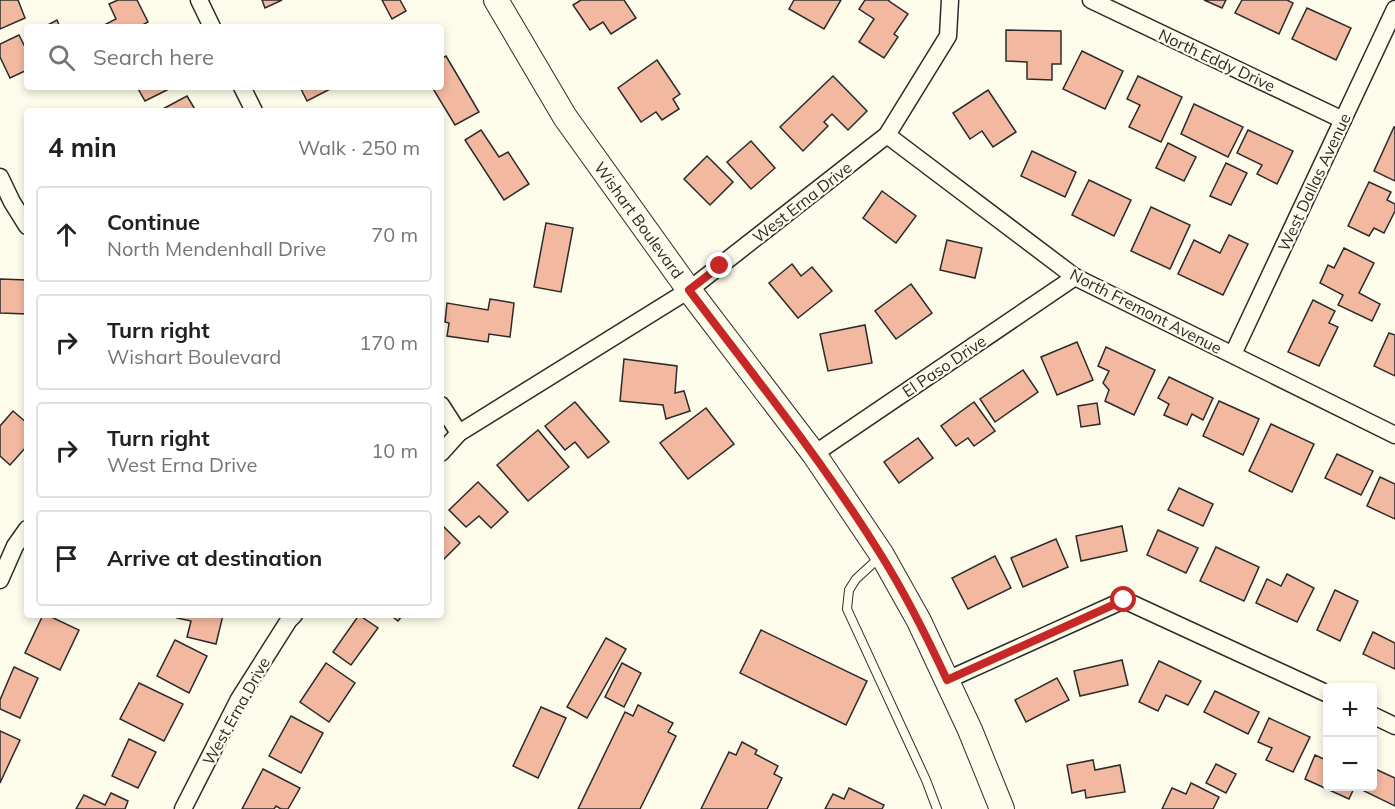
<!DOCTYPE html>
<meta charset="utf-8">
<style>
:root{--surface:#fff;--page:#f2f2f2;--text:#202124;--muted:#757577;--line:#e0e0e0}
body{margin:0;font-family:Mulish,sans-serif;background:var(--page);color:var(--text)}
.controls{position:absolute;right:18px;bottom:18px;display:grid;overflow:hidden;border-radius:6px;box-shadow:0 3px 9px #0003}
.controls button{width:54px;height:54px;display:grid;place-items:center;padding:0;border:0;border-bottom:2px solid var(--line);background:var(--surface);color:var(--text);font:30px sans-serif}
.stop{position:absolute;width:18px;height:18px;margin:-14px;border:4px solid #c62828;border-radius:50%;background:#fff}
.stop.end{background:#c62828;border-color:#fff;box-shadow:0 2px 6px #0008}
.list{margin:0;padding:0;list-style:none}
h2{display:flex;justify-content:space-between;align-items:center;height:78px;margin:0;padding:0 24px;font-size:26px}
h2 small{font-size:20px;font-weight:400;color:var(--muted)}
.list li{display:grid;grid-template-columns:39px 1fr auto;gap:18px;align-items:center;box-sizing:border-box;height:96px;margin:0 12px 12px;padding:0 12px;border:2px solid var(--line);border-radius:6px}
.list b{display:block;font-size:22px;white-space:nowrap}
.list p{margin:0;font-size:20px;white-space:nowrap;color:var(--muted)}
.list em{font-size:20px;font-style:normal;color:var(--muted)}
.icon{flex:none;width:33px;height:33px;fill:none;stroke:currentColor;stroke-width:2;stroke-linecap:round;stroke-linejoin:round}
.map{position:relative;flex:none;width:1395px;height:809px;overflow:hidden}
.search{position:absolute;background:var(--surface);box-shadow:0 3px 9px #0003;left:24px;top:24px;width:420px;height:66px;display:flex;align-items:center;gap:15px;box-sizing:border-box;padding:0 21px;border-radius:6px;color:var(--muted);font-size:22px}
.panel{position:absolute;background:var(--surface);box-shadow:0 3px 9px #0003;left:24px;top:108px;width:420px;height:510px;border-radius:6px}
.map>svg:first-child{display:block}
</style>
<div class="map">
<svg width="1395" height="809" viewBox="0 0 1395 809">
<rect width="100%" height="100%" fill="#fdfbea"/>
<g fill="#f2b8a0" stroke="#2b2b2b" stroke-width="1.5">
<polygon points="0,0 18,0 25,18 0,29"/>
<polygon points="118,0 137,0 148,22 139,27 105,27 104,25 116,19 109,4"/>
<polygon points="262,0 282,0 265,8"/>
<polygon points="382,0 400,0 406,11 392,19"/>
<polygon points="581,0 624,0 636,18 611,34 603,22 590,30 573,5"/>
<polygon points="794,0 841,0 824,29 789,9"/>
<polygon points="865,0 889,0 889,1 908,14 894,34 898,37 884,58 859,42 874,19 859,9"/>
<polygon points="1204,0 1226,0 1222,8"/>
<polygon points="1242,0 1287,0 1293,3 1279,34 1235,13"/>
<polygon points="1307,8 1351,28 1336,60 1292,39"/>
<polygon points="57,20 60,27 44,27"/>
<polygon points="1006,30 1061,31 1061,64 1052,64 1052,80 1027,79 1027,62 1006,61"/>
<polygon points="19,35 24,45 27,44 27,70 10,78 0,57 0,44"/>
<polygon points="1082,51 1123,71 1105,109 1063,89"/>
<polygon points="446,56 479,112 455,125 432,87 441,87 441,59"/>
<polygon points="657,60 680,94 673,99 679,109 662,120 656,112 641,122 618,88"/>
<polygon points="833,76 867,111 848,130 832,114 824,122 828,126 803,151 780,127"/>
<polygon points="1138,76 1182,97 1161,142 1129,127 1140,105 1127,99"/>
<polygon points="137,87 173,87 145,101"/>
<polygon points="300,87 334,87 307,101"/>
<polygon points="988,90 1016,132 993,147 982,131 970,139 953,113"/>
<polygon points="187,96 196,111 159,111"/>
<polygon points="1194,104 1243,127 1228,157 1181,134"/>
<polygon points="1394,127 1395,127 1395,181 1374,171"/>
<polygon points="481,130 499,157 508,152 529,184 504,200 465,140"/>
<polygon points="1248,130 1293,151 1277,184 1257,174 1262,165 1237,153"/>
<polygon points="751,141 775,168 751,189 727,162"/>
<polygon points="1168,143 1196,157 1184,181 1156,168"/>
<polygon points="1032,151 1076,172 1065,197 1021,176"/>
<polygon points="707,156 733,182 710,205 684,179"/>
<polygon points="1226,163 1247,173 1231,205 1210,196"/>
<polygon points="1089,180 1131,200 1114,236 1072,215"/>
<polygon points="1369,182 1391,192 1387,200 1395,204 1395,211 1384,233 1374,228 1369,236 1348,226"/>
<polygon points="882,191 916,216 896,243 863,218"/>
<polygon points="1151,207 1190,225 1170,269 1131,251"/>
<polygon points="546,223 573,228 561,292 534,287"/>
<polygon points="1229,235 1248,244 1223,295 1178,274 1194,240 1220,253"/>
<polygon points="947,240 982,248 975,278 940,270"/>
<polygon points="1344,248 1374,263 1359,293 1380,304 1372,321 1338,305 1343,295 1320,283 1328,265 1334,268"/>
<polygon points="792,264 801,276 812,267 832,291 798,318 769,283"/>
<polygon points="0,279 27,280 27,314 0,313"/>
<polygon points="911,284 932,313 896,339 875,311"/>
<polygon points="490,299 514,303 510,337 489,334 488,342 447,336 449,323 445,322 447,303 488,310"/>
<polygon points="1313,300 1335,311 1329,323 1338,327 1319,366 1288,352"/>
<polygon points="865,325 872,363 828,371 820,334"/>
<polygon points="1389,333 1395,335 1395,376 1374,366"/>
<polygon points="1077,342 1093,380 1057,395 1041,357"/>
<polygon points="1106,347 1155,370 1134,415 1105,401 1109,390 1103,383 1109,371 1098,366"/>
<polygon points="624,359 677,366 675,393 684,391 690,411 666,419 663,405 620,401"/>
<polygon points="1023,370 1038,392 995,422 980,399"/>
<polygon points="1169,377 1213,398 1203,420 1192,414 1187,425 1164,415 1169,404 1158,398"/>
<polygon points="1219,401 1259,419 1243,455 1203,436"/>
<polygon points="575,402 609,442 588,458 575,442 565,450 545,426"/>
<polygon points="974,402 995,431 974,446 968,438 956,446 941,426"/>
<polygon points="1097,403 1100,424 1081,427 1078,406"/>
<polygon points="706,408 734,444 688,479 660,443"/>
<polygon points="13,411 27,423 27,446 10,465 0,456 0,426"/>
<polygon points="1271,424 1314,444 1292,492 1249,471"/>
<polygon points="538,430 569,467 528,501 497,465"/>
<polygon points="918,438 933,458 899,483 884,462"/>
<polygon points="1337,454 1373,471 1361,495 1325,478"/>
<polygon points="1380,477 1395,484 1395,519 1367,506"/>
<polygon points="478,482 508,512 491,528 479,516 466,527 449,510"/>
<polygon points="1179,488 1213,504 1203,526 1168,510"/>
<polygon points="441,524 460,543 441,562"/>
<polygon points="1122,526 1127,551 1081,561 1076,536"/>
<polygon points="1158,530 1198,548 1186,573 1147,555"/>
<polygon points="1056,539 1068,567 1023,587 1011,558"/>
<polygon points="1216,547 1259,567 1244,601 1200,581"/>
<polygon points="995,556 1011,588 968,609 952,578"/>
<polygon points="1287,574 1314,588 1297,622 1256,603 1267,579 1281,586"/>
<polygon points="1335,590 1358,601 1340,641 1317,630"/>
<polygon points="43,615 47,615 79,630 60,670 25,653"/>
<polygon points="178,615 223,615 216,644 187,637 191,621 177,618"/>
<polygon points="359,615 378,628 351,665 333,652"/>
<polygon points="390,615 403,615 398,621"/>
<polygon points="761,630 867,681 846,725 740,673"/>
<polygon points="1373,632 1395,643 1395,669 1363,654"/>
<polygon points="606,638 626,649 587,718 567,707"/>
<polygon points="175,640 207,656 189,693 157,676"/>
<polygon points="1122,660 1128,685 1080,696 1074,671"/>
<polygon points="1159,661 1201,681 1188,705 1166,695 1158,711 1139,702"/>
<polygon points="326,663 355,683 329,722 300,702"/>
<polygon points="622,663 641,673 624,707 605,697"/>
<polygon points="14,667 38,678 20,718 0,709 0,700"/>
<polygon points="1057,678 1069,700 1026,722 1015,700"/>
<polygon points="139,683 183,704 164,741 120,719"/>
<polygon points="1215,691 1259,712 1248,734 1204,712"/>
<polygon points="638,705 673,723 668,732 676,736 640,809 578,809 625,712 633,716"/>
<polygon points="541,707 566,718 538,778 513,766"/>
<polygon points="291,716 323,733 301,773 269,756"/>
<polygon points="1269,718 1310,737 1293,772 1266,760 1272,748 1258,742"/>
<polygon points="0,731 20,740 0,783"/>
<polygon points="129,739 156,752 138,788 112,776"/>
<polygon points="742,742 757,750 755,754 778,766 774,774 782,778 767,809 701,809 729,752 736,755"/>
<polygon points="1315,755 1328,761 1328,786 1355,786 1349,799 1305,779"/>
<polygon points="1093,760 1095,770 1120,765 1125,792 1086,798 1085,790 1072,793 1067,765"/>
<polygon points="1216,764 1236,774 1226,793 1206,783"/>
<polygon points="1373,768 1395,778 1395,806 1362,790 1364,786 1372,786"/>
<polygon points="263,769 300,788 288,809 281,809 276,806 274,809 242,809"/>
<polygon points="1191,783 1219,797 1213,809 1162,809 1172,788 1186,794"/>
<polygon points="849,788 884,805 882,809 825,809 833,794 844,799"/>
<polygon points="111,793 128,801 125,809 76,809 84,795 105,805"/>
</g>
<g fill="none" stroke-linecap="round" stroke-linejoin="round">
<g stroke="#2b2b2b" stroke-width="10">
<polyline id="lane" points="881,556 856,579 849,590 847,609 926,780 937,809"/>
</g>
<g stroke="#2b2b2b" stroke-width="19">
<g id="street">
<polyline points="199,0 212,27"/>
<polyline points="1091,0 1343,120"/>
<polyline points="242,87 254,111"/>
<polyline points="887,135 1075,277 1395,435"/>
<polyline points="0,177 12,202 27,226"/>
<polyline points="1233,354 1395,9"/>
<polyline points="441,405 459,433"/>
<polyline points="441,453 459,433 689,290 887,135 948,36 950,0"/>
<polyline points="814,454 1075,277"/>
<polyline points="0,580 15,546 27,529"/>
<polyline points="947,680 1124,600 1328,694"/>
<polyline points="1372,715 1395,726"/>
<polyline points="183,809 239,699 289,620 294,615"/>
</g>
</g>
<g stroke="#2b2b2b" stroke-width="26">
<polyline id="secondary" points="496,0 565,117 689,290 814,454 882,555 919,621 970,730 1002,809"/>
</g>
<use href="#lane" stroke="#fdfbea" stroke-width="8"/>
<use href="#street" stroke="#fdfbea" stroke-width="16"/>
<use href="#secondary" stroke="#fdfbea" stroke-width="24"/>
</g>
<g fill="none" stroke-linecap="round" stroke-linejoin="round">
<path stroke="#c62828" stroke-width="8" d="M720,266L689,290C755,377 824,463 881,555C906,595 927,637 947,680L1124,600"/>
</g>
<g text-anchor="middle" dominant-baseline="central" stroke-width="4.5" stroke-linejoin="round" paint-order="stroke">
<g font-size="16" fill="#2b2b2b" stroke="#fdfbea">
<text transform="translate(1217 60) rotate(25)">North Eddy Drive</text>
<text transform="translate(1314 182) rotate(-65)">West Dallas Avenue</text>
<text transform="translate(802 202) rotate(-38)">West Erna Drive</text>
<text transform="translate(639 220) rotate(54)">Wishart Boulevard</text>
<text transform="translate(1146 311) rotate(27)">North Fremont Avenue</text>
<text transform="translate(944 366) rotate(-34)">El Paso Drive</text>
<text transform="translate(236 711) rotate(-61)">West Erna Drive</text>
</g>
</g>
</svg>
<div class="controls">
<button>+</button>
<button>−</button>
</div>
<div class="stop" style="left:1124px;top:600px"></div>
<div class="stop end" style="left:720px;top:266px"></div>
<div class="search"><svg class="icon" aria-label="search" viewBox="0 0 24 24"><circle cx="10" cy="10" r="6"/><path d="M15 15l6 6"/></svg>Search here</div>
<section class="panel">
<h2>4 min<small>Walk · 250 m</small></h2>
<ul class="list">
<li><svg class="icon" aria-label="ahead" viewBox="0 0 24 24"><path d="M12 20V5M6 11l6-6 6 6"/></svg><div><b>Continue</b><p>North Mendenhall Drive</p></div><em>70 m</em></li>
<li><svg class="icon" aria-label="right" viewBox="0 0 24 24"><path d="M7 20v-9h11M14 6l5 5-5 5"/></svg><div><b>Turn right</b><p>Wishart Boulevard</p></div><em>170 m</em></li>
<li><svg class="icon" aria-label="right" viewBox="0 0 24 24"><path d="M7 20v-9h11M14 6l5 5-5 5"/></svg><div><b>Turn right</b><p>West Erna Drive</p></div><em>10 m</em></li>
<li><svg class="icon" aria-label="arrive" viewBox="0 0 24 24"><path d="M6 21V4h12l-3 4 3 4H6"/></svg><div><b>Arrive at destination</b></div></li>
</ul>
</section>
</div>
